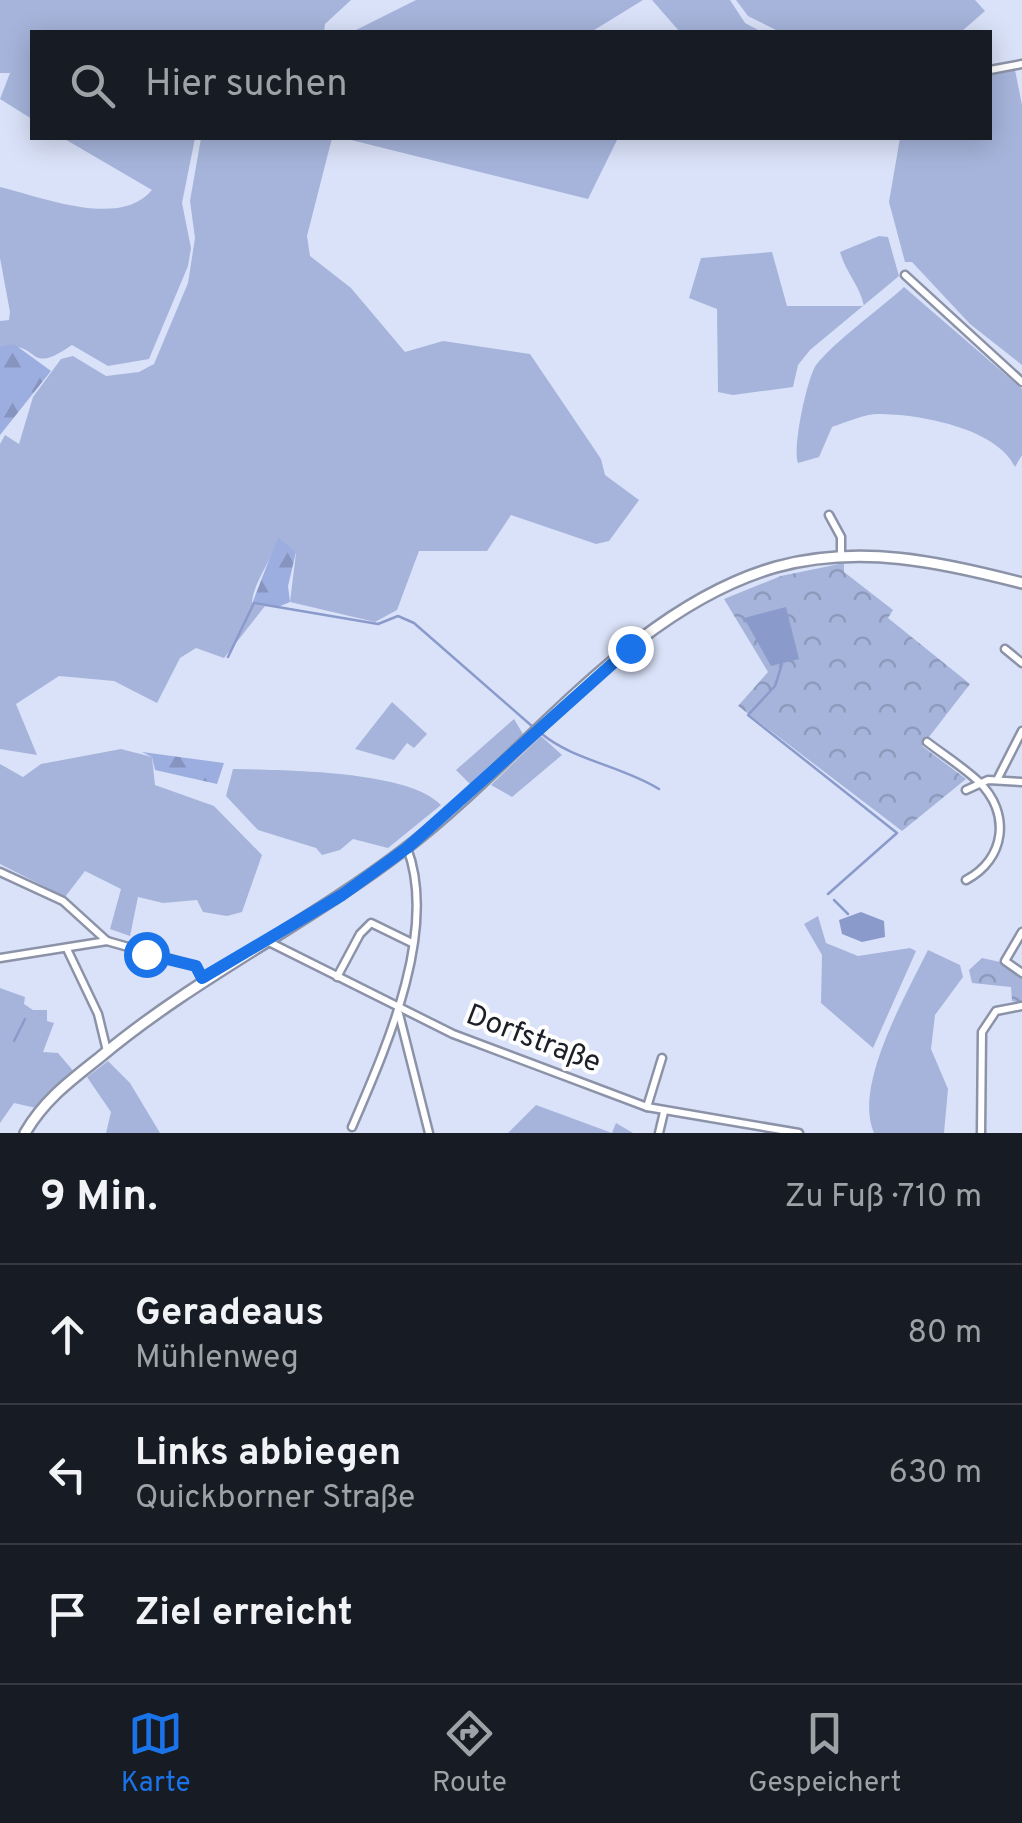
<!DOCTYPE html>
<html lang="de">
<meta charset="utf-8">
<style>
:root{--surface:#171b24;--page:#242831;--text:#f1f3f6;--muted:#9ea1a6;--line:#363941;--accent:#1a73e8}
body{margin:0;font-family:Overpass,sans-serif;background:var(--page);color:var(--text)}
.stop{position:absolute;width:30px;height:30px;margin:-22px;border:8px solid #1a73e8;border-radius:50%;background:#fff}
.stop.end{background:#1a73e8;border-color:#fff;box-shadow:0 2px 10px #0008}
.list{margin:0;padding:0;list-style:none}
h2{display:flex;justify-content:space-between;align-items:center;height:130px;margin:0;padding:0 40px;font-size:42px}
h2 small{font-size:32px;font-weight:400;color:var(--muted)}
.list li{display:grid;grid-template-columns:65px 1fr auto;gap:30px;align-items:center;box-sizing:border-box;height:140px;padding:0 40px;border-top:2px solid var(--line)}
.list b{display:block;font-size:38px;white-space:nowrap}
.list p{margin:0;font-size:32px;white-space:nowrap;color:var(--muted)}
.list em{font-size:32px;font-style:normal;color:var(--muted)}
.icon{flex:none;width:55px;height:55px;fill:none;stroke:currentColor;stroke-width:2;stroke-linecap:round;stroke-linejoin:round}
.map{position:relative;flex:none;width:1022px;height:1133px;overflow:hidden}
.search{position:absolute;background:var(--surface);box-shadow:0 5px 25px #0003;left:30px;right:30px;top:30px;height:110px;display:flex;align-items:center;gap:25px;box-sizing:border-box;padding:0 35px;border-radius:0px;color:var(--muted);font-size:38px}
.sheet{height:550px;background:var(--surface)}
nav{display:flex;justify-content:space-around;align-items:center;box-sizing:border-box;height:140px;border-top:2px solid var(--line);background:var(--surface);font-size:28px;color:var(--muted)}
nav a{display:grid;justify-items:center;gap:5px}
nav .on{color:var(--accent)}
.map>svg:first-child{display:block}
</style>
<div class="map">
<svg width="1022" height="1133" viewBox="0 0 1022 1133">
<defs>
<pattern id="forest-firs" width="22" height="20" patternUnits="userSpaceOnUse" patternTransform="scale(2.5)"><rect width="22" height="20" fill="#9caddf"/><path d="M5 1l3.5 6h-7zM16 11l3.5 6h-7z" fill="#8694bf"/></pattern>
<pattern id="park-crowns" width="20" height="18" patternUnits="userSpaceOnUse" patternTransform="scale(2.5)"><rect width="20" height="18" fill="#a6b4db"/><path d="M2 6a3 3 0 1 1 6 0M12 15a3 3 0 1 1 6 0" fill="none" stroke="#8e9abc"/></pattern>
</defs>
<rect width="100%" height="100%" fill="#dae2f9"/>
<g fill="#a6b4db">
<polygon points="0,0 351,0 325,24 324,32 32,32 32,119 0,99 10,73 0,73"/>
<polygon points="416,0 643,0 591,32 352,32"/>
<polygon points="652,0 730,0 745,23 762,32 680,32"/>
<polygon points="736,0 975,0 985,11 961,32 780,32 748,16"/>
<polygon points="1015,70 1022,105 1022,365 970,324 912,262 905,262 889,202 900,138 990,138 990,75"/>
<path d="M63,138H195L182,203L191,248L188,266L149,359L108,366L72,345C25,377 44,342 0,346V321L9,320L10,312L0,258V187C42,197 120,229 152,190Z"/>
<path d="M201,138H332L307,236L310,256L351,288L405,352L443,341L530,354L601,459L605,475L639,500L609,541L596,544L511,515L487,551H419L397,610L375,622L290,602L296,553L278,538C273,559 252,584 252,604L265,606L224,658L196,648L180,658L157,703L114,681L59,676L16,704L37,755L0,749V444L5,435L19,444L33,397L61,359L73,356L106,376L139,372L154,364L188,283L195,238L190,201Z"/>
<polygon points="343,138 618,138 588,199"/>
<path d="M879,236L888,237L899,276L810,350L798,365L793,387L733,395L718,392L717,309L689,298L701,258L772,252L787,306H864C860,286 846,273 840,252Z"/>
<path d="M904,287L1022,389V455L1015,467C997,428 918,414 879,414C864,414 847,422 832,427L819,457L798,463C792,449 807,378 816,365C835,341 880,309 904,287Z"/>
<polygon points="392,702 427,734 414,748 407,743 394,760 355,749"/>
<polygon points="514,719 523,734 470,784 456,770"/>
<polygon points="541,736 562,755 512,797 491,785"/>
<polygon points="121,749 152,757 155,785 214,806 262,855 242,912 227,916 203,912 197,900 163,903 138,897 130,936 110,929 121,889 85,871 65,897 0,864 0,764 23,777 41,764"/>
<path d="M233,769C281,770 409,770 441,805L388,848L353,839L340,850L322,855L316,848L258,830L226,796Z"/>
<polygon points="818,916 826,943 858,956 910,948 916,951 873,1048 821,1003 822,955 804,924"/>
<path d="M928,950L960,965L963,977L935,1015L931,1049L948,1089L944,1133H874C853,1086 906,995 928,950Z"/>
<polygon points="0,988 25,997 24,1004 33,1010 47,1010 47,1021 54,1023 43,1052 58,1053 75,1073 36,1108 14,1103 0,1123"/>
<polygon points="108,1061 130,1083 160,1133 106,1133 111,1112 87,1077"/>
<polygon points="536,1105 612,1133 616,1123 633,1133 508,1133"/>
</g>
<g fill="url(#forest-firs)">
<polygon points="14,344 51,371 0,435 0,346"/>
<polygon points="278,537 296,552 288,586 290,602 278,607 252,604"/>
<polygon points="142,752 224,763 217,784 155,770 152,757"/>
</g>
<g fill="url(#park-crowns)">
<polygon points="844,563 844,572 893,610 888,618 970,684 922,746 966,779 902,831 738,706 768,672 724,599 781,576"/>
<polygon points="982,958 1000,962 1022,975 1022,1003 1012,1001 1011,987 972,983 969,970"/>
</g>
<g fill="#8a9acb">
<polygon points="786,607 799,659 771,666 744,618"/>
<polygon points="861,912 884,921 885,937 862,942 842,934 839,920"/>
</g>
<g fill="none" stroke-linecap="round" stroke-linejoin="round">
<g stroke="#8a9acb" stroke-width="2.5">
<polyline points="228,657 254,603 378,624 398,616 414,623 533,727"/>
<polyline points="782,664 775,686 748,715 897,833 828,894"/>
<path d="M542,734C573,760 622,766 659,789"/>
<polyline points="834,900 848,914"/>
<polyline points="14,1041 25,1019"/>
</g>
<g stroke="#8c93a8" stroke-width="11">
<g id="minor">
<polyline points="990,70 1022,64"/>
<polyline points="905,275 1022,382"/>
<polyline points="829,515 841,537 841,556"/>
<polyline points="1005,649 1022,663"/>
<path d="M927,742C944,755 963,767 978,781C1012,813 1005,860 966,880"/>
<polyline points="998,778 1022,731"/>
<polyline points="966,790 988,780 1022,782"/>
<polyline points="0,872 63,901 107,941 195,966 202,978"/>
<polyline points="1022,932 1005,961 1022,973"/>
<polyline points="267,941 453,1034 647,1107 799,1133"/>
<polyline points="67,949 98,1014 107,1051"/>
<polyline points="0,958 107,941"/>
<polyline points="337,977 360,934 371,923 412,943"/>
<polyline points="399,1014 429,1133"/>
<polyline points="647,1107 662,1058"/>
<path d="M352,1127C385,1050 439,931 407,848"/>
<polyline points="659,1133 664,1112"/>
<polyline points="981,1133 982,1032 996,1011 1022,1006"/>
</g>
</g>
<g stroke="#8c93a8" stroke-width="14">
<path id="secondary" d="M25,1133C44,1100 70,1081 99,1058C194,978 306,925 405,849C522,760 629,609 776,567C860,544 941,562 1022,583"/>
</g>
<use href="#minor" stroke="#fff" stroke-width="6"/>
<use href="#secondary" stroke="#fff" stroke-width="9"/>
</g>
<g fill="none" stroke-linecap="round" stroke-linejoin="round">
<polyline stroke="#1a73e8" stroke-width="12" points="146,954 196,966 202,978 342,895 407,848 630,648"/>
</g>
<g text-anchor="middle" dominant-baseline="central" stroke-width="8" stroke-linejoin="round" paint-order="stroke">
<g font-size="30" fill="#1c1f27" stroke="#fff">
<text transform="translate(533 1040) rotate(21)">Dorfstraße</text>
</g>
</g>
</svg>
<div class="stop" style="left:146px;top:954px"></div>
<div class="stop end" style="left:630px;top:648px"></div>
<div class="search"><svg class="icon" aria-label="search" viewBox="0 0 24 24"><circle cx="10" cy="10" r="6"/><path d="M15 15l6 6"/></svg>Hier suchen</div>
</div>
<section class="sheet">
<h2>9 Min.<small>Zu Fuß · 710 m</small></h2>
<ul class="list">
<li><svg class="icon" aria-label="ahead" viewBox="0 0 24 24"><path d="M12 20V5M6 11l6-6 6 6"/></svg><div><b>Geradeaus</b><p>Mühlenweg</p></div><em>80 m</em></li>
<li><svg class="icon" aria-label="left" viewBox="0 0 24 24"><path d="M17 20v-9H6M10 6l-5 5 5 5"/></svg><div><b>Links abbiegen</b><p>Quickborner Straße</p></div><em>630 m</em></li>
<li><svg class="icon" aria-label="arrive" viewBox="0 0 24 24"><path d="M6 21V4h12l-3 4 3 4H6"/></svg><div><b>Ziel erreicht</b></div></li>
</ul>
</section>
<nav>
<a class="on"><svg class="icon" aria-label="map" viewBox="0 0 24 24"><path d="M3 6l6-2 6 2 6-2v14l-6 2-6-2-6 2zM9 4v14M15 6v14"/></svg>Karte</a>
<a><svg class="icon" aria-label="directions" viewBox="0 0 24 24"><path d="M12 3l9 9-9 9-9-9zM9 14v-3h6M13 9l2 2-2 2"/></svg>Route</a>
<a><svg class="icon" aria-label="saved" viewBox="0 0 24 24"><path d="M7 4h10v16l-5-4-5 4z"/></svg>Gespeichert</a>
</nav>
